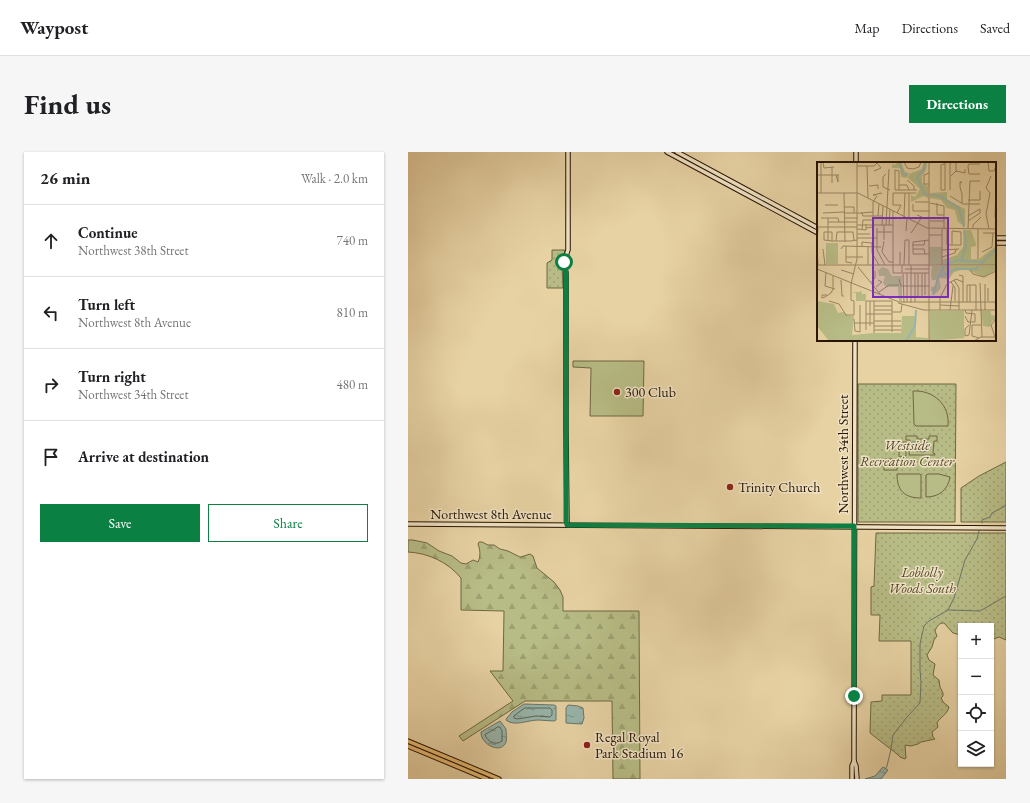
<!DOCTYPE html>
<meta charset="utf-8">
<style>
:root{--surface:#fff;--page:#f6f6f6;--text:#202124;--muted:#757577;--line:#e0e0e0;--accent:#0b8043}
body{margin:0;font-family:"EB Garamond",serif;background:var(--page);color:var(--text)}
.controls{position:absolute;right:12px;bottom:12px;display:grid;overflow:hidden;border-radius:0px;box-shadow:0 1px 3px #0004}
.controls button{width:36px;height:36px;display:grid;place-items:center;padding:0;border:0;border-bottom:1px solid var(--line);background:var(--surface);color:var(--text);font:20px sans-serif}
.stop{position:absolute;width:12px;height:12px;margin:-9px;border:3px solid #0b8043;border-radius:50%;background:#fff}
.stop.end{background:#0b8043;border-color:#fff;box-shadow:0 1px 4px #0008}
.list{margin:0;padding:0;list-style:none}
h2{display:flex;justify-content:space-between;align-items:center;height:52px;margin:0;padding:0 16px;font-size:17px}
h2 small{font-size:13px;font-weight:400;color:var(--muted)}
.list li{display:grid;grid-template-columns:26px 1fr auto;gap:12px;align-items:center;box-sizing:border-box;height:72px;padding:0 16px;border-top:1px solid var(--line)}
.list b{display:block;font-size:15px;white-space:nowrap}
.list p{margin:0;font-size:13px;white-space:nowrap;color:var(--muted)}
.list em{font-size:13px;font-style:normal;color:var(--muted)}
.actions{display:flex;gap:8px;padding:12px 16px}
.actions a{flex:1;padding:9px 0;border:1px solid var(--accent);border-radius:0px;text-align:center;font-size:14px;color:var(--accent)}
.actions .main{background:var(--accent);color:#fff}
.icon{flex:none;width:22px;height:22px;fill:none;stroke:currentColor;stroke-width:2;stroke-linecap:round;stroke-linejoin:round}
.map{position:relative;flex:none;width:598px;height:627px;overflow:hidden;border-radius:0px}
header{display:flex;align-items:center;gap:24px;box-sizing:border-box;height:56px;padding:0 20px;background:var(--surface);border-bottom:1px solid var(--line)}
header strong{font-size:19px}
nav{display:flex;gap:22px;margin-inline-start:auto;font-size:14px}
.intro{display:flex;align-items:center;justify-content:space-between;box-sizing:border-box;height:96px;padding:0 24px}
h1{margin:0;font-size:28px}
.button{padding:10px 18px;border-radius:0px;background:var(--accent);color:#fff;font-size:14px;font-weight:700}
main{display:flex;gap:24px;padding:0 24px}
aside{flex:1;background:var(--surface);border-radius:0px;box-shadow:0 1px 3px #0004}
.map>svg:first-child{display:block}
</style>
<header>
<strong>Waypost</strong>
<nav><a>Map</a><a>Directions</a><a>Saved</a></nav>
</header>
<div class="intro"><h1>Find us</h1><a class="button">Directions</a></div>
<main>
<aside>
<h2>26 min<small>Walk · 2.0 km</small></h2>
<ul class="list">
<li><svg class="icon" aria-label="ahead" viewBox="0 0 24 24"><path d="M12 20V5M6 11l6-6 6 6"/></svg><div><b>Continue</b><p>Northwest 38th Street</p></div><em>740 m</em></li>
<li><svg class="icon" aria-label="left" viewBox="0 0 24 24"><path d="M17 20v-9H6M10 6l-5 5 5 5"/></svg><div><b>Turn left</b><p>Northwest 8th Avenue</p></div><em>810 m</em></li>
<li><svg class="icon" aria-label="right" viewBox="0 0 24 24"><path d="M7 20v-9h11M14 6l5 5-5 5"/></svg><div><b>Turn right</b><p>Northwest 34th Street</p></div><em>480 m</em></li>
<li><svg class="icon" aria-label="arrive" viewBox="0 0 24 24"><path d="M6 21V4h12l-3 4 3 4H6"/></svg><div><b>Arrive at destination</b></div></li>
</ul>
<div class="actions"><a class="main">Save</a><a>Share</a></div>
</aside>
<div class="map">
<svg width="598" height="627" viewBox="0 0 598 627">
<defs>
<pattern id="forest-firs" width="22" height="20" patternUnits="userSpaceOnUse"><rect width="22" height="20" fill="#b7bb85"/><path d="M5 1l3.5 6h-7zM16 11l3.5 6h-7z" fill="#9da071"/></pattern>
<pattern id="park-dots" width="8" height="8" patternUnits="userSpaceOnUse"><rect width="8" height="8" fill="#b7bb85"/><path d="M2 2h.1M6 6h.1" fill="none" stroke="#9da071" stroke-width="1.8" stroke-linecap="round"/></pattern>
<pattern id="water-ripples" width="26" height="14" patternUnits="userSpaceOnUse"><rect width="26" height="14" fill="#98b6ac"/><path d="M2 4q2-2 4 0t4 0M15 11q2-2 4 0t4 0" fill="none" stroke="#7c938a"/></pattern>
</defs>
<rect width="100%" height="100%" fill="#e7d2a4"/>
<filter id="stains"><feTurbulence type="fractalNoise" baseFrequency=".005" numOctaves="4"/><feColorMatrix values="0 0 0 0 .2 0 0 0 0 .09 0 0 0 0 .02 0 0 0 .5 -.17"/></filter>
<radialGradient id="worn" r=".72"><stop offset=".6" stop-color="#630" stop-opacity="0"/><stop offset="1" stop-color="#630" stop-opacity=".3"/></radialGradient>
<path fill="url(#forest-firs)" stroke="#6e6742" d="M0,388H5L19,391L31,399L44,404L53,411L58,412L65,408L70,410C73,404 72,397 70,392L71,390H74L80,393H86L92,397L100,399L112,405L116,404L122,402L125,404L129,416L146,430L152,438L155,445V459H231L232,627H205L204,549H117L55,589L51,584L105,549L82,519H95L96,459L53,458V426C40,410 20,401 0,400Z"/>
<g fill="url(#park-dots)" stroke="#6e6742">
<polygon points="144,98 157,98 154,112 155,136 139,136 139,111 144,108"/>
<polygon points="450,232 548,232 547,370 450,370"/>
<polygon points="598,310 598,370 553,370 553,336 571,324"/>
<path d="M468,381H598V488L591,485L583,488V474H553V483L545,481L536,471C531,471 529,474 527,479L529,484L526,488L524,495L519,503L521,508L527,512L525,523L531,528L532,535L535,541V544L533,546L535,550L541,555C539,563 532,565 529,571L530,575L524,580L525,585L527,587L513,590L510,592L503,594L497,593L498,606L497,607L492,605L489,602L462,581L463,550L474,549V543H503V489H471L472,463H463V435L466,434Z"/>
</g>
<g fill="#b7bb85" stroke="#6e6742">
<polygon points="165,209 236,209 235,264 182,264 183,216 165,215"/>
<path d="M505,239C526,238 542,253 540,274H508L506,272Z"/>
<polygon points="498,284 509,284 509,287 521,287 521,284 529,284 529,289 526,289 525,301 527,302 527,303 501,303 502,288 498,288"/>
<polygon points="491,290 498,290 498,304 491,305"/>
<rect x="476" y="307" width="13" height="11"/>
<path d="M489,322H512L513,323V346C496,346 489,338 489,322Z"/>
<path d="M520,322H531L542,325C540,338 531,345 518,345V323Z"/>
</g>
<g fill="url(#water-ripples)" stroke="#6a7567">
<polygon points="504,290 510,290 510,292 517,290 522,292 522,298 515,300 504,298"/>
<path d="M116,552L146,553L148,554V568L146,569C141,569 135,568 130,568C120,568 106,575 98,568L99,566L104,560Z"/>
<polygon points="160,553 170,554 175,556 176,566 174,572 158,571 158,556"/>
<path d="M92,569L98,577C98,581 99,586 98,590C93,603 72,592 73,580Z"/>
<polygon points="475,615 480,618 473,627 457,627 467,624"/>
</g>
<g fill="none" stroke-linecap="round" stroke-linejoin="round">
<g stroke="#5f6456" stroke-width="1">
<polygon points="117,556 142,556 144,558 144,563 142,565 128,564 109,567 106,566 106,564 107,563"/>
<path d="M90,575H92L94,579V589C87,594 80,590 77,583Z"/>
</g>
<g stroke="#6a7567" stroke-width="1">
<polyline points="574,371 574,368 582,365 584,361 597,354 598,352"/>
<polyline points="540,458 572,459 598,444"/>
<polyline points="478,616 479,614 483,597 485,583 499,565 512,551 513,530 512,518 512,492 516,474 521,469 540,458 546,446 557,408 569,387 571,379"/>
</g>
<g stroke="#261300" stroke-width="5.5">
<g id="secondary">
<polyline points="259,0 410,81"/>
<polyline points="269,0 410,76"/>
<polyline points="448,11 448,0"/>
<polyline points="587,86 598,86"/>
<polyline points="587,91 598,91"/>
<polyline points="447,188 446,594 446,609 448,614 449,627"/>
<polyline points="0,372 598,376"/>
<polyline points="159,373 158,278 158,121 156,110 160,98 160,0"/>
<polyline points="444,627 444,614 446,609"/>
</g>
</g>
<g stroke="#261300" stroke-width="5.5">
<g id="primary">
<polyline points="0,589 91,627"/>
<polyline points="0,594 79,627"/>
</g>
</g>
<use href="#secondary" stroke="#efe2c4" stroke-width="3.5"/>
<use href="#primary" stroke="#e4b972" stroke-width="3.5"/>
</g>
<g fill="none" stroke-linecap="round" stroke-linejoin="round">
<polyline stroke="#0b8043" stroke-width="5" points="156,110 158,121 158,369 159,373 446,374 446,544"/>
</g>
<g fill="#8f2418" stroke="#efe2c4" stroke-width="1.5">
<circle cx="209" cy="240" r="4"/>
<circle cx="322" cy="335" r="4"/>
<circle cx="179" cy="593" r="4"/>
</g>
<g text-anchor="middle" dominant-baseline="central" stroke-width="3" stroke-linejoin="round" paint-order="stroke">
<g font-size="14" fill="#261300" stroke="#efe2c4" text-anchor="start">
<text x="217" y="240">300 Club</text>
<text x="330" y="335">Trinity Church</text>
<text x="187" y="585">Regal Royal<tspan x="187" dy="16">Park Stadium 16</tspan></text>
</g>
<g font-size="14" font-style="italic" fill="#524528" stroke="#efe2c4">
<text x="499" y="293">Westside<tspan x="499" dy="16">Recreation Center</tspan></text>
<text x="514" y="420">Loblolly<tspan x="514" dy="16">Woods South</tspan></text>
</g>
<g font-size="14" fill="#261300" stroke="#efe2c4">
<text transform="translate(435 302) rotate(-90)">Northwest 34th Street</text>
<text x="83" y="362">Northwest 8th Avenue</text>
</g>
</g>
<g transform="translate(409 10)">
<rect width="179" height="179" fill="#e7d2a4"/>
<path d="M113,149H147V176L112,179ZM164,149H174V153L179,154V158L175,159L173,165L166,164Z" fill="#b7bb85"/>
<path d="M81,0H84L88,10L92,11L90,16L84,15L83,6H75V2L78,3ZM107,0H110L109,8L105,14V21L111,24V36L106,34L94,40V33L98,35L103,27L91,16L92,12L105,7ZM130,30V38L148,47V64L141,60L138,48L130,46L124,38L113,36V31ZM50,103L62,108L65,105L71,107L75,114H85V140L82,139L81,125H69L66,121L68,114H62L61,108ZM85,154H99V175L111,176V179H57V171H84Z" fill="#b7bb85"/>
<path d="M147,68H154L159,82V84L154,85V97H162L179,84L178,103H125V98L140,93L146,85ZM9,81H21V102H9ZM112,85H125V103L112,102ZM115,104H179V108L167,115L148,107L137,110L132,117L122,116L124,126L118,132L114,129V125L119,124V118H115L114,114ZM44,128L45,132H49V139H39V131L34,130H43ZM0,139L17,142L21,151L26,150L32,154H37L35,173L57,171V179H12L0,164Z" fill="#b7bb85"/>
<path fill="none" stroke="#98b6ac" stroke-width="2" d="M82,0L86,12L90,13M108,0L107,7L100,15L107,31L111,33M113,33L123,34L142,46L147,65M143,99L165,100M129,102L145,97L149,83L147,68M164,102L179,87M124,114L139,107H159L161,104M116,133L121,116L127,104M89,179L98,164L99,148"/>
<path fill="none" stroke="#9a8662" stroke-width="1" d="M6,0L7,6L17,5M87,0L90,6L96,7L102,5L104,0M133,0V28M171,0L172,9H177L179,4M128,2L124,3V28H128V0M40,4H57L60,1L64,6L57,9M50,4L51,36M15,5V21M139,9L148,11V7M112,11L107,13V22H112M69,12L66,15V25L73,28M163,12H152L151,4L152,2H163M0,13H22M19,13L21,20V13M134,14L139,9V0M90,18L97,24V28M143,21L145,20H143V25L145,32V41M82,23H90L92,28M52,24L61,23V27M82,28V9L78,8V28H100M0,31H41L110,66L179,67M4,31V0M27,31L28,80M173,31L169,26L174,14M59,33H56L65,31M133,34L146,42H163M151,38H163V29M98,40H112M113,41L127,44V67M120,41V53H127M96,42V49H112M8,43H21M27,45H37V51M76,49V111H85V103M6,51L27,50M27,51H45M44,51L56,50M45,51L46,54H65M80,51L84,43H76V31H99M61,54L62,42M151,54L163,47M87,55L88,31M178,55L179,26M4,56H21L22,60M27,56H41M92,57V31M113,59H127M151,59L163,51V47M11,60H40M40,63H76M65,63L66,44M69,63L72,7M72,63L73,47M0,65H40M49,66L56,65V40L60,34M60,66V88L68,103M40,67L49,68V62M130,67V83H144V70L135,69V83M151,67L153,19H163M156,67V63L164,55M161,67V97M172,67L169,52L173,31M45,68L46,58H56M89,69L90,56M60,70H75M94,71L105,55L100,53M166,71H179M40,72H53M112,73H125M40,76H60M11,78V56M67,78V63M15,79V70H7V78L15,79H34L40,78M19,79L20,70H36L37,78M67,79L65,90L72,100H76M0,82L1,65M95,83H107L108,78M29,84V100L35,101M45,84V80L55,81V91L62,103M0,85L1,103M6,87L8,103M24,87L26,84L64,85M96,87H107L108,92M125,88L142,87M83,90V103M165,90L175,85L176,71M112,92H96V80L112,78M29,95H46M125,95L138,91L139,87M0,103H179M51,103V85M87,103L88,78H92V103M125,103V67M41,105L63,132M0,107L82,140H179M88,107H112M24,108L37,112M153,108L156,112L167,115L179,109M9,110L8,124L18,127M90,111V140M101,111V136M105,111V135M108,111V133M142,113L146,114V140M82,117L84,124H113M24,118L25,134H27M137,118L142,126V148M54,120L58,116V109M134,120L138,126V139M163,121L165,175M34,122L40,97V0M153,123V140M59,125L65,120L61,118M16,127V114M62,130L72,123H82M10,133H5V136L8,135L14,131L16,127M12,139L22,142L29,153H37V139L34,138V122M53,139V164M57,139V171M75,139V170M171,139V126M98,140V111M150,140V123H159V148M81,141L107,148H179M87,141L86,111H112M94,141V103M123,143L142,144M57,144H75M57,148H75M123,148V136L130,122L139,117L146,120M133,148L136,124M148,148L149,151L158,152V160H151L148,154M168,148V122M75,150H84L85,142M49,152H75M37,157L38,169L43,170V143M57,159H84M38,161H57M152,163L148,167V174L152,173L155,148M57,164H84M49,168V139H75M57,168H84M178,175L174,163L179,157M162,176L155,174V163H165M112,179V0M157,179L164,175H179"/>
<path fill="#7b2cbf" fill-opacity="0.15" stroke="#7b2cbf" stroke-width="2" d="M56,56H131V135H56Z"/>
<rect width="179" height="179" fill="none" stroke="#261300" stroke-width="2"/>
</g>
<rect width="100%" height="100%" filter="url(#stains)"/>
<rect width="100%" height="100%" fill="url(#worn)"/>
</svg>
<div class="controls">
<button>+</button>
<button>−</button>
<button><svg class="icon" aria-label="locate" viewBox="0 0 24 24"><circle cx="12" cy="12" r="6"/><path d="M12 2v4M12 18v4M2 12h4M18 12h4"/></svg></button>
<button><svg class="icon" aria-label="layers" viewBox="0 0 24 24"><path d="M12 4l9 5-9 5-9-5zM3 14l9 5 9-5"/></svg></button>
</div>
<div class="stop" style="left:156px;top:110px"></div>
<div class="stop end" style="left:446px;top:544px"></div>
</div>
</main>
